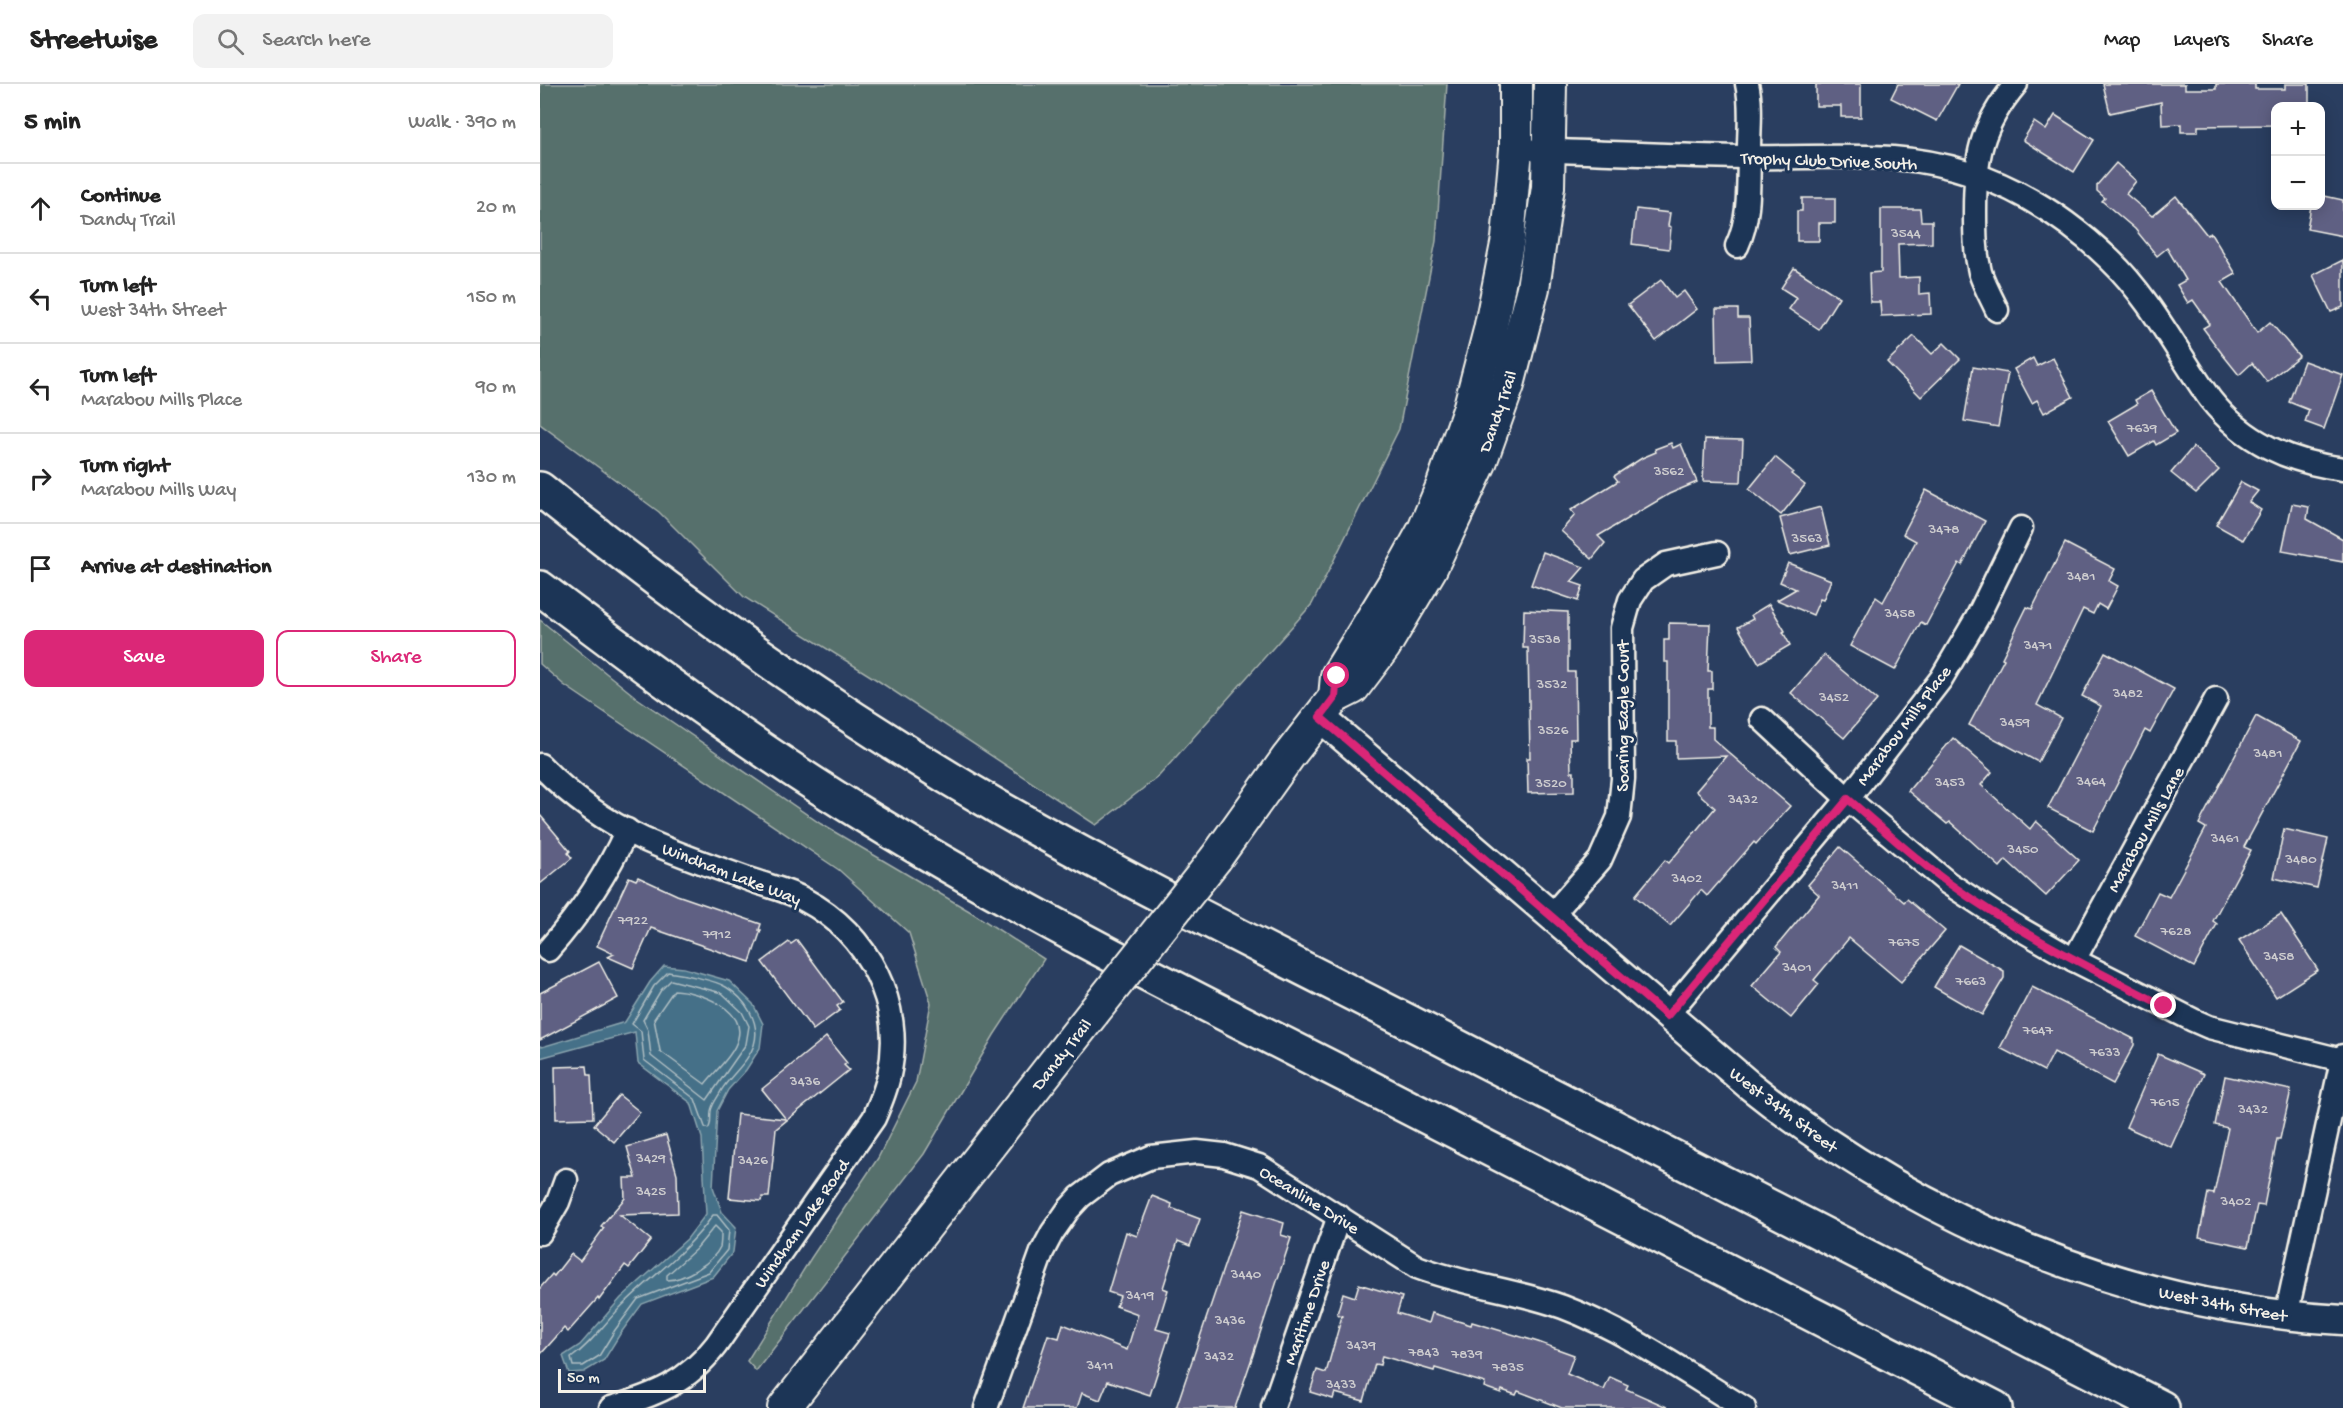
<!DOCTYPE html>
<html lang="en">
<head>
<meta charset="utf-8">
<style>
	body { margin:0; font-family:"Gochi Hand",sans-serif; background:#f2f2f2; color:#222 }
	.controls { position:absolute; right:18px; top:18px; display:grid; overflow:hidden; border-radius:12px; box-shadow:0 3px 15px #0003 }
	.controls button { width:54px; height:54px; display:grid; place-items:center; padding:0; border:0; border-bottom:2px solid #e0e0e0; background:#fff; color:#222; font:30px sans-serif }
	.scale { position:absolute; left:18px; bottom:15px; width:148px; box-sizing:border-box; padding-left:6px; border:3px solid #f4f1e8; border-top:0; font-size:16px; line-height:21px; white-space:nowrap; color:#f4f1e8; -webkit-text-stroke:4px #1d3557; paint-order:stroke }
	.stop { position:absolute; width:18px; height:18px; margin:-14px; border:4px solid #db2777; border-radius:50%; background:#fff }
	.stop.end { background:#db2777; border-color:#fff; box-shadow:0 2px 6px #0008 }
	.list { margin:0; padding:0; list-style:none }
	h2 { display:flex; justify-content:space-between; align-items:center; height:78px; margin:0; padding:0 24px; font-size:26px }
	h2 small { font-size:20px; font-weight:400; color:#767676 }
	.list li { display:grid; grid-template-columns:39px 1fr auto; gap:18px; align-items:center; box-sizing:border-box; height:90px; padding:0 24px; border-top:2px solid #e0e0e0 }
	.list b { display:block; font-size:22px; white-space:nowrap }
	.list p { margin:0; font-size:20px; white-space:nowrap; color:#767676 }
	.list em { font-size:20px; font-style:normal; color:#767676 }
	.actions { display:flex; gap:12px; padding:18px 24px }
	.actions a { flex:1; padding:14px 0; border:2px solid #db2777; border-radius:12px; text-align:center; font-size:21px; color:#db2777 }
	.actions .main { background:#db2777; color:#fff }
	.icon { flex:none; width:33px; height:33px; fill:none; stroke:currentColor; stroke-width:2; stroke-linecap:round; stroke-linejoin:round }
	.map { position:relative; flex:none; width:1803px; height:1324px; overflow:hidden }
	header { display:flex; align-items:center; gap:36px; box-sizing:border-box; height:84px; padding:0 30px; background:#fff; border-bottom:2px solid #e0e0e0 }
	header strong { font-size:28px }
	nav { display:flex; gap:33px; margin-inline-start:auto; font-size:21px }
	.search { width:420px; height:54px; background:#f2f2f2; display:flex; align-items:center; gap:15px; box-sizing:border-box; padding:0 21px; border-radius:12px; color:#767676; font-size:22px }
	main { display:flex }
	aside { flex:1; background:#fff }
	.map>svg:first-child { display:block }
	.green { fill:#566f6c; stroke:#a5b0aa; stroke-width:1.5 }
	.water { fill:#447088; stroke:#8aa4ae; stroke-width:1.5 }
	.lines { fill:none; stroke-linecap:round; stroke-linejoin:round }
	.shore { stroke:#aebdc2; stroke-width:1.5 }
	.building { fill:#5e6083; stroke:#f4f1e8; stroke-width:1.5 }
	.minor-casing { stroke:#f4f1e8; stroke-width:27 }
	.tertiary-casing { stroke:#f4f1e8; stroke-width:33 }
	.secondary-casing { stroke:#f4f1e8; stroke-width:36 }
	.motorway-casing { stroke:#f4f1e8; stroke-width:38 }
	.minor { stroke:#1d3557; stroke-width:22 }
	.tertiary { stroke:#1d3557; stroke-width:28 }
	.secondary { stroke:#1d3557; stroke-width:32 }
	.motorway { stroke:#1d3557; stroke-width:33 }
	.secondary-bridge-casing { stroke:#f4f1e8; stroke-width:36; stroke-linecap:butt }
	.secondary-bridge { stroke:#1d3557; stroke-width:32 }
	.route { stroke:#db2777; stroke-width:8 }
	.labels { text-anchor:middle; stroke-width:6; stroke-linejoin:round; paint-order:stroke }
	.number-label { font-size:15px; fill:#cecdcf }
	.street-label { font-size:18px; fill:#f4f1e8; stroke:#1d3557 }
</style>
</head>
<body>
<header>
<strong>Streetwise</strong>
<div class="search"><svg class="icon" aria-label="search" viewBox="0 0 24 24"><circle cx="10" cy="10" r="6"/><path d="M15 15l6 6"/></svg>Search here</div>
<nav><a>Map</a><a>Layers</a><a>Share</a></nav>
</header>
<main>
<aside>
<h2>5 min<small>Walk · 390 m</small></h2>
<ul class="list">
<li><svg class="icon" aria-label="ahead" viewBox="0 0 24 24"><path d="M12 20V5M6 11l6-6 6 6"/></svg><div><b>Continue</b><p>Dandy Trail</p></div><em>20 m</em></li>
<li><svg class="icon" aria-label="left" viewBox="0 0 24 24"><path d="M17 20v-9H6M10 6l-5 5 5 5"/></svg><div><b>Turn left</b><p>West 34th Street</p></div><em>150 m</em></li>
<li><svg class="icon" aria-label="left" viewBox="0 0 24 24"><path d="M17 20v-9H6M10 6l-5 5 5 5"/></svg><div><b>Turn left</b><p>Marabou Mills Place</p></div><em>90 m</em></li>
<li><svg class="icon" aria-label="right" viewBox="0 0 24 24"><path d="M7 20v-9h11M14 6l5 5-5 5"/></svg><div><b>Turn right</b><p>Marabou Mills Way</p></div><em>130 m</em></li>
<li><svg class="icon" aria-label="arrive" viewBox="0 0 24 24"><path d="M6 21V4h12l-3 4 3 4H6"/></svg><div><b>Arrive at destination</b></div></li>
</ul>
<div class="actions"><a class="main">Save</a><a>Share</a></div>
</aside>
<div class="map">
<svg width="1803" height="1324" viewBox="0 0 1803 1324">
	<rect width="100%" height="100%" fill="#2a3e60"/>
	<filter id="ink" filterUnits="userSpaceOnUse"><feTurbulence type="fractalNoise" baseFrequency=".0167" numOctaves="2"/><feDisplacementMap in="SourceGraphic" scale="12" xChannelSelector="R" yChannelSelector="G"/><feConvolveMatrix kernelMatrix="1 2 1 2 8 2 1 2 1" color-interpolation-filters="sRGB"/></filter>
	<g filter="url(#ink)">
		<!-- green -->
		<g class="green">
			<polygon points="0,0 907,0 896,157 859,345 772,520 619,692 556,741 337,596 204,513 119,428 0,340"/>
			<polygon points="0,536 97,614 281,740 431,828 504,875 454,951 384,1070 216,1287 207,1277 271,1174 338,1074 376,998 391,919 369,849 299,786 24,601 0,580"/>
		</g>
		<!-- water -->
		<polygon class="water" points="124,882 144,884 189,897 213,920 223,940 220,964 206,986 188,1006 177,1027 173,1103 182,1128 196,1143 193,1168 173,1193 102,1220 80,1250 64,1276 44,1288 29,1289 23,1272 40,1261 81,1214 147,1155 166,1130 162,1054 151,1019 98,979 95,948 0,974 0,962 2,963 85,938 110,898"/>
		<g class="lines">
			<!-- shore -->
			<g class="shore">
				<path d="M128 888C142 890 175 896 186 903 206 915 221 939 214 961 208 979 190 991 181 1007 178 1013 172 1020 171 1027 170 1034 172 1040 168 1045L165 1043 155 1015 104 976 101 947 92 940 114 902Z"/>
				<polygon points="131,896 182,909 202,928 209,942 206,960 167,1016 111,972 108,946 103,936 121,906"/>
				<path d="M134 906C157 907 206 924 198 954 194 971 175 987 165 1000L120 967 114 935Z"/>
				<path d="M173 1131H177L189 1146 187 1166 169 1188 98 1215 75 1246 59 1272 43 1282H33L31 1274C54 1258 67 1235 87 1217 116 1189 150 1165 173 1131Z"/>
				<path d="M175 1142 181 1148C181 1152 181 1159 180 1163 173 1179 143 1196 127 1196V1191L156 1165Z"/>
			</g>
		</g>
		<!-- building -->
		<g class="building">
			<polygon points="1276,0 1321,0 1321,33 1301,33 1301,22 1276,22"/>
			<polygon points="1358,0 1418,0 1397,37 1351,14"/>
			<polygon points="1563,0 1645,0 1645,5 1676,5 1676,0 1715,0 1715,5 1745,5 1745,0 1769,0 1769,22 1736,22 1736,41 1658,42 1658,48 1641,48 1641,40 1622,41 1621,18 1570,29"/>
			<polygon points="1515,31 1554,56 1534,88 1483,56 1494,38 1506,46"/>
			<polygon points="1576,79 1596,97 1586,110 1612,132 1636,112 1667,151 1671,149 1696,190 1682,198 1717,249 1730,238 1759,272 1727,298 1712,279 1699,291 1683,271 1663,244 1670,240 1653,216 1648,219 1637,201 1646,196 1627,164 1617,172 1595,145 1562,117 1565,114 1557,107 1557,101"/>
			<polygon points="1780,111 1803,116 1803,152 1767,145 1771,122 1780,122"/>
			<polygon points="1262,114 1295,114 1295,139 1279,139 1279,157 1257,157 1257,127 1262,127"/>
			<polygon points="1096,125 1130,129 1128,142 1131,143 1129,165 1092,160"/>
			<polygon points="1341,125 1380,125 1381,137 1392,137 1392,159 1358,160 1359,194 1379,193 1379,210 1390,209 1391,230 1341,232 1340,218 1330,218 1329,189 1341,188"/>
			<polygon points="1803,176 1803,223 1791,228 1773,191"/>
			<polygon points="1254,184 1299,213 1279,245 1249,225 1257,214 1241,204"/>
			<polygon points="1121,196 1135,214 1144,207 1157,225 1116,257 1088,221"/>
			<polygon points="1176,225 1198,225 1198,234 1209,234 1211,276 1177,277"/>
			<polygon points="1374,252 1392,270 1404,259 1420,275 1381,313 1347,278"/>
			<polygon points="1493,274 1497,282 1513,274 1533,313 1504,329 1497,316 1492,319 1474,285"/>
			<polygon points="1764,277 1803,291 1784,345 1765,338 1769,326 1749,318"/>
			<polygon points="1433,283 1468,289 1458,343 1424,337"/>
			<polygon points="1611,307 1636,349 1616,361 1614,357 1589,372 1568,337 1597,320 1595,316"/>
			<polygon points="1165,355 1203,356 1201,398 1163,397"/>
			<polygon points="1131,359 1133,364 1141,360 1157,398 1129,410 1058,452 1065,459 1052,475 1021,447 1035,431 1031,426 1078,397 1074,392 1102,374 1116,368 1115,365"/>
			<polygon points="1653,363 1679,386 1656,409 1631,389"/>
			<polygon points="1235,373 1253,388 1251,390 1265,401 1241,431 1209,405"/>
			<polygon points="1701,398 1718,407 1709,418 1721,426 1703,456 1676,441"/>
			<polygon points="1386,406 1445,437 1422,481 1419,479 1386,541 1381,538 1355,586 1310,562 1336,513 1343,518 1376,457 1363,450"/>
			<polygon points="1752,420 1769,423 1767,435 1803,455 1803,478 1742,467"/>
			<polygon points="1281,423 1290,461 1250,471 1240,434"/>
			<polygon points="1525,459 1575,485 1569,497 1578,502 1566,525 1558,520 1553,530 1543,525 1497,621 1521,634 1498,678 1429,641 1464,575 1462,574 1487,523 1492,525"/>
			<polygon points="1003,468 1044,483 1031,498 1043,502 1038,517 991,501"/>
			<polygon points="1248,479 1291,496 1283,516 1280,515 1273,531 1237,516 1256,505 1240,498"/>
			<polygon points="1229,520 1245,547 1243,548 1250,561 1219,579 1198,543 1213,535 1211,531"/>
			<polygon points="984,526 1028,528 1028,588 1035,588 1036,655 1030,655 1031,688 1034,688 1034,708 988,709 987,674 990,674 988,564 983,564"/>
			<polygon points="1129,539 1170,540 1168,587 1172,587 1172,605 1168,605 1168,643 1173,643 1173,655 1250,722 1216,760 1214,758 1167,812 1161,806 1130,842 1095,812 1125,776 1129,779 1175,724 1156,707 1186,672 1136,674 1136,657 1128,657 1128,578 1124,578 1124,556 1129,556"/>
			<polygon points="1565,568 1634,605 1610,649 1605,646 1553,747 1508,724 1561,622 1542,612"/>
			<polygon points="1284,571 1337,616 1304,654 1251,609"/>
			<polygon points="1716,632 1761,657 1704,763 1711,766 1673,837 1677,840 1654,883 1595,852 1618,808 1629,813 1666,744 1659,740"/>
			<polygon points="1413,654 1452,688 1441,701 1490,745 1496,737 1539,776 1506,812 1466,776 1460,783 1410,738 1407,740 1368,707"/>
			<polygon points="0,731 30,767 28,769 32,774 0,800"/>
			<polygon points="1744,745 1788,755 1777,804 1734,794"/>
			<polygon points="1300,763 1364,818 1367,815 1405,847 1361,898 1309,854 1274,896 1279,900 1251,934 1212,902 1241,868 1236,863 1279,811 1268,801"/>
			<polygon points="89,793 96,796 98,793 137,811 221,840 219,846 221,846 210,878 111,844 93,884 68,873 74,870 57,862"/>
			<polygon points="1741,830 1778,886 1736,913 1699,856"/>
			<polygon points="257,856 303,918 297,922 300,926 273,946 222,878 249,858 251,860"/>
			<polygon points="1419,861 1464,887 1464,894 1442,931 1394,903"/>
			<polygon points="59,878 78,914 0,956 0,909"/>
			<polygon points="1492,903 1594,955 1594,961 1573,1000 1514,968 1504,987 1460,964"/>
			<polygon points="286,953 307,979 304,981 309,986 236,1045 229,1113 222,1113 221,1117 189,1114 197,1030 246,1035 222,1005"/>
			<polygon points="1618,970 1664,990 1631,1063 1586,1043"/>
			<polygon points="47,982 48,991 51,991 53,1034 16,1035 15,983"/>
			<polygon points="1685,992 1751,1006 1740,1055 1737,1055 1724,1122 1717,1121 1708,1163 1659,1153 1668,1109 1674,1110 1688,1044 1675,1041"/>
			<polygon points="79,1011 100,1028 74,1058 54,1041"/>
			<polygon points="126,1051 137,1090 138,1129 80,1131 111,1156 89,1184 85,1181 59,1216 58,1214 28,1248 24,1244 0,1271 0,1204 12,1190 14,1192 31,1170 40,1177 64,1144 61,1142 85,1114 84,1094 96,1094 87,1063"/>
			<polygon points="612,1112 632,1120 631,1124 660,1135 650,1162 638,1157 623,1204 628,1206 616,1245 630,1249 610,1311 568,1297 560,1316 542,1309 537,1324 483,1324 508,1251 519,1254 523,1240 587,1266 598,1230 576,1222 580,1212 568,1208 586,1148 597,1152"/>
			<polygon points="703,1126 744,1139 741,1151 751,1154 711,1277 695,1324 636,1324"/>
			<polygon points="819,1200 862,1213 857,1229 889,1239 892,1229 931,1241 932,1238 998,1258 1034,1271 1027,1290 1064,1306 1070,1293 1088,1301 1086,1305 1129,1324 1022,1324 978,1307 976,1311 962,1306 961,1309 944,1303 945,1299 895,1284 894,1287 842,1272 840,1281 835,1280 824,1317 795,1309 793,1315 770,1308 777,1286 786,1289 802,1232 797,1230 803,1209 815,1213"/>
		</g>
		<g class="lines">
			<defs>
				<g id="minor">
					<path d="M996 66C1067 69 1138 72 1208 73 1257 74 1305 71 1353 74 1438 80 1510 118 1570 176 1610 214 1638 270 1670 315 1704 358 1749 378 1803 385"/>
					<path d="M1197 162C1211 132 1208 98 1209 65 1209 44 1212 21 1207 0"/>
					<path d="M1457 226C1451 213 1444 201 1440 188 1435 168 1435 148 1435 128 1435 74 1440 43 1476 0"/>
					<polyline points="1222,635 1308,715 1408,799 1463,835 1534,876 1653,936 1669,943 1802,976"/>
					<path d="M0 681C29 711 66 738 103 755 139 771 177 784 214 797 231 803 250 807 265 816 328 849 365 921 349 991 346 1006 340 1020 334 1034L176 1261C147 1299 115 1311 71 1324"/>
					<polyline points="1011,832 1060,776 1079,733 1083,695 1082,544 1090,516 1103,496 1126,480 1177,469"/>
					<path d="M8 866C40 830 67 790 87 746"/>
					<polyline points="1534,876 1676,615"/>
					<polyline points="1127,931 1308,715 1401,595 1437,534 1481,444"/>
					<polyline points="0,1149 18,1118 26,1096"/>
					<polyline points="1746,1232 1803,972"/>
					<polyline points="733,1323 799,1132"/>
					<path d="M446 1324 502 1168 512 1149 528 1126 540 1113 569 1091 611 1073 657 1068 684 1071 719 1082 877 1183C924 1201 976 1206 1023 1223 1087 1247 1146 1289 1204 1324"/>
				</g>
				<path id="tertiary" d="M780 633 1209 1001C1378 1136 1585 1224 1803 1236"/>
				<g id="secondary">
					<polyline points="795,613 797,592 859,491 884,446 902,403 929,326 950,246 968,155 976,65 976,0"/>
					<polyline points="676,774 748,673 795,613 813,604 844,563 891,484 940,379 968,301 993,204 1008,103 1010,0"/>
					<polyline points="244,1324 553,929"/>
				</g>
				<g id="motorway">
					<path d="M0 405C146 523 300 632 463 726 609 809 762 883 912 960 1149 1081 1386 1203 1622 1324"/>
					<path d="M0 504C107 585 215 665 330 735 488 832 654 914 819 998 1031 1107 1243 1215 1455 1324"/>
				</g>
			</defs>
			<!-- minor casing -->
			<use href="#minor" class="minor-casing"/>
			<!-- tertiary casing -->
			<use href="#tertiary" class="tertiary-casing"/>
			<!-- secondary casing -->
			<use href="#secondary" class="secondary-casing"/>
			<!-- motorway casing -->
			<use href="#motorway" class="motorway-casing"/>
			<!-- minor -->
			<use href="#minor" class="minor"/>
			<!-- tertiary -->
			<use href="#tertiary" class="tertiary"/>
			<!-- secondary -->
			<use href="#secondary" class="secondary"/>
			<!-- motorway -->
			<use href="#motorway" class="motorway"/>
			<defs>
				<polyline id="secondary-bridge" points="553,929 676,774"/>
			</defs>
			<!-- secondary-bridge casing -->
			<use href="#secondary-bridge" class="secondary-bridge-casing"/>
			<!-- secondary-bridge -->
			<use href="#secondary-bridge" class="secondary-bridge"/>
		</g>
	</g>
	<g class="lines" filter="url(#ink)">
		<!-- route -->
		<path class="route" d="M797 592 795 613 780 633 1127 932 1308 715C1341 743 1374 775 1410 800 1477 848 1551 884 1624 922"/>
	</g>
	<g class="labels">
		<!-- number labels -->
		<g class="number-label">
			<text x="1366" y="153">3544</text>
			<text x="1602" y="348">7639</text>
			<text x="1129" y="391">3562</text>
			<text x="1404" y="449">3478</text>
			<text x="1267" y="458">3563</text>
			<text x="1541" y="496">3481</text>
			<text x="1360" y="533">3458</text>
			<text x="1005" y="559">3538</text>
			<text x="1498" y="565">3471</text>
			<text x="1012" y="604">3532</text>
			<text x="1588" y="613">3482</text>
			<text x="1294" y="617">3452</text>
			<text x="1475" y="642">3459</text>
			<text x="1013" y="650">3526</text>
			<text x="1728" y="673">3481</text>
			<text x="1551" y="701">3464</text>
			<text x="1410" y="702">3453</text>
			<text x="1011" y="703">3520</text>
			<text x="1203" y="719">3432</text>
			<text x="1685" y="758">3461</text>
			<text x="1483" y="769">3450</text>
			<text x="1761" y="779">3480</text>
			<text x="1147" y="798">3402</text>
			<text x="1305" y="805">3411</text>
			<text x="93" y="840">7922</text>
			<text x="1636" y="851">7628</text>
			<text x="177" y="854">7912</text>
			<text x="1364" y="862">7675</text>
			<text x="1739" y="876">3458</text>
			<text x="1257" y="887">3401</text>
			<text x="1431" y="901">7663</text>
			<text x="1498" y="950">7647</text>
			<text x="1565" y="972">7633</text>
			<text x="265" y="1001">3436</text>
			<text x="1625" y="1022">7615</text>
			<text x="1713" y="1029">3432</text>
			<text x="111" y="1078">3429</text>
			<text x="213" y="1080">3426</text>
			<text x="111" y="1111">3425</text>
			<text x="1696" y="1121">3402</text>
			<text x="706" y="1194">3440</text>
			<text x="600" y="1215">3419</text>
			<text x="690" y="1240">3436</text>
			<text x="821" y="1265">3439</text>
			<text x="884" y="1272">7843</text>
			<text x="927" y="1274">7839</text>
			<text x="679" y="1276">3432</text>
			<text x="560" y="1285">3411</text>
			<text x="968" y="1287">7835</text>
			<text x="801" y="1304">3433</text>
		</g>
		<!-- street labels -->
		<g class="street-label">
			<text transform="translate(1289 76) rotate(2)" y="6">Trophy Club Drive South</text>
			<text transform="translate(957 327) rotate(-71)" y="6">Dandy Trail</text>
			<text transform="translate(1082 632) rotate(-90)" y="6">Soaring Eagle Court</text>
			<text transform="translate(1363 641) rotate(-53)" y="6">Marabou Mills Place</text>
			<text transform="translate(1605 745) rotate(-61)" y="6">Marabou Mills Lane</text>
			<text transform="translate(192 789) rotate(21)" y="6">Windham Lake Way</text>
			<text transform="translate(521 970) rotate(-52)" y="6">Dandy Trail</text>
			<text transform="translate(1244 1025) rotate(37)" y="6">West 34th Street</text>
			<text transform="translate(770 1115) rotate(32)" y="6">Oceanline Drive</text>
			<text transform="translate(261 1139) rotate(-55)" y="6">Windham Lake Road</text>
			<text transform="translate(1683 1219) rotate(11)" y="6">West 34th Street</text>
			<text transform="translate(766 1228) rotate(-71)" y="6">Maritime Drive</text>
		</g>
	</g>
</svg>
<div class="controls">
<button>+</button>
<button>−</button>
</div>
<div class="scale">50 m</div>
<div class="stop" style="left:797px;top:592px"></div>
<div class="stop end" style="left:1624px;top:922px"></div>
</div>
</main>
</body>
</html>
